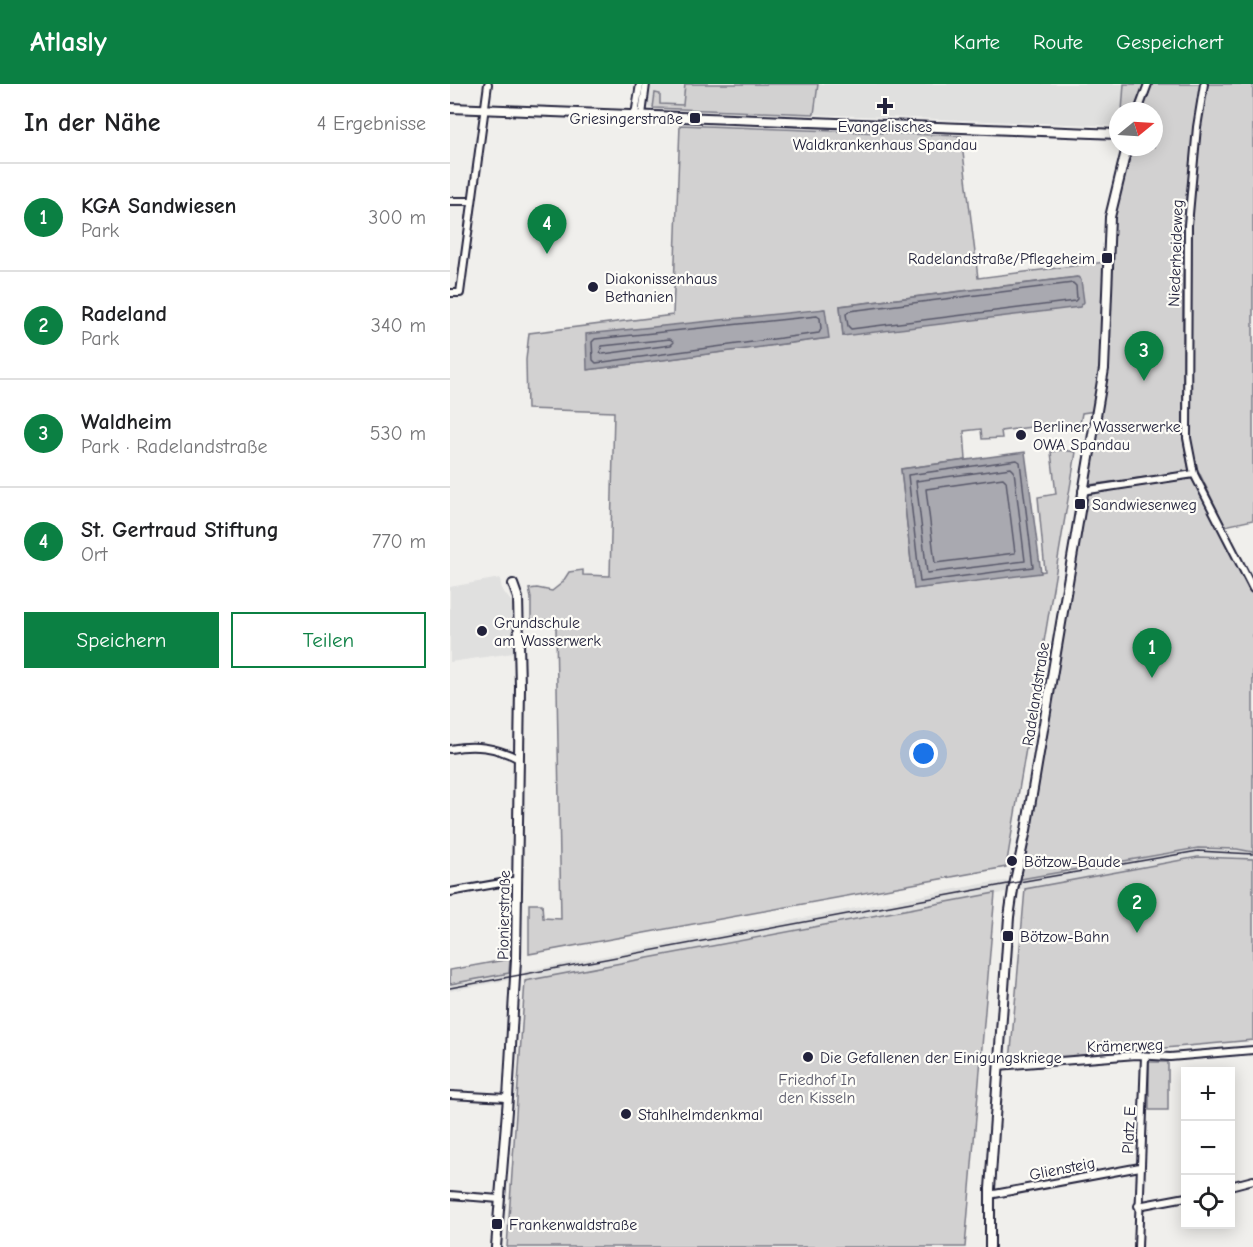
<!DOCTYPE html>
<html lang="de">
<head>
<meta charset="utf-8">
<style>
	body { margin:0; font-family:"Comic Neue",sans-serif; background:#f6f6f6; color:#202124 }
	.controls { position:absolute; right:18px; bottom:18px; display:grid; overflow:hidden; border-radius:0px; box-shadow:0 3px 15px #0003 }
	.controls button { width:54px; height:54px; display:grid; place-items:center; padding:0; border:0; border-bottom:2px solid #e0e0e0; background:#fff; color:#202124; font:30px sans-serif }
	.compass { position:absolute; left:659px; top:18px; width:54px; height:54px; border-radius:50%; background:#fff; box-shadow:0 3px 15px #0003; rotate:72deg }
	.you { position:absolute; left:474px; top:670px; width:21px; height:21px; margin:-15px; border:4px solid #fff; border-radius:50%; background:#1a73e8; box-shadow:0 0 0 9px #1a73e833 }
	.badge { display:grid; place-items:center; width:39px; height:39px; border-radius:50%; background:#0b8043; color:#fff; font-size:20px; font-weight:700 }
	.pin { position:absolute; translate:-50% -50px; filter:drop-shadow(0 2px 3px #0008) }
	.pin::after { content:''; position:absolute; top:32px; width:21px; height:18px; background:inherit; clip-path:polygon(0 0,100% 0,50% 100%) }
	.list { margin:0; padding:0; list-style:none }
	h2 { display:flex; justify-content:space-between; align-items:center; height:78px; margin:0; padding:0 24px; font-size:26px }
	h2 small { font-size:20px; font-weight:400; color:#757577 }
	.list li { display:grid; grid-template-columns:39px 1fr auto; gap:18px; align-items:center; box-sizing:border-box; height:108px; padding:0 24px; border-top:2px solid #e0e0e0 }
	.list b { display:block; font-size:22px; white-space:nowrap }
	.list p { margin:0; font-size:20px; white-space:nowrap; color:#757577 }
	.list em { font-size:20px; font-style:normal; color:#757577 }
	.actions { display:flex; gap:12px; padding:18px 24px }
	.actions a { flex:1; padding:14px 0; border:2px solid #0b8043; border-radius:0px; text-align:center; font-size:21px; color:#0b8043 }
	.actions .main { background:#0b8043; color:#fff }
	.icon { flex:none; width:33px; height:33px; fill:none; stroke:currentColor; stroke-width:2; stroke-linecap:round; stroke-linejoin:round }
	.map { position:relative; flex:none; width:803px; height:1163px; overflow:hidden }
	header { display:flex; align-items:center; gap:36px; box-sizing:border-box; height:84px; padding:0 30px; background:#0b8043; color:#fff }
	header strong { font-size:28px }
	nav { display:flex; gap:33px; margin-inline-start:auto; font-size:21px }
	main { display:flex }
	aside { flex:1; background:#fff }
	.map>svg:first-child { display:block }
	.built { fill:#e0e0df }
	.green { fill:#d2d1d1; stroke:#7a7a86; stroke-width:1.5; fill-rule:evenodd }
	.water { fill:#a9a9b0; stroke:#737381; stroke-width:1.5 }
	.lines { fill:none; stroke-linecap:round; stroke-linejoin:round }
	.shore { stroke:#58586a; stroke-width:1.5 }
	.minor-casing { stroke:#22223b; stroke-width:10 }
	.tertiary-casing { stroke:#22223b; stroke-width:12 }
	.minor { stroke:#fdfcf7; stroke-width:6 }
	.tertiary { stroke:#fdfcf7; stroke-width:8 }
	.rail { stroke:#22223b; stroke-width:1.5 }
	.poi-dot { fill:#22223b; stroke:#fdfcf7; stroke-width:2 }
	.labels { text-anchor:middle; stroke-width:4.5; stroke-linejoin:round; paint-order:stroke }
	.poi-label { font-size:16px; fill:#22223b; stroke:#fdfcf7; text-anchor:start }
	.street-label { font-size:16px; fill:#22223b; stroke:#fdfcf7 }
	.park-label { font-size:16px; fill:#575768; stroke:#fdfcf7 }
</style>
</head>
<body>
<header>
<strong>Atlasly</strong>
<nav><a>Karte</a><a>Route</a><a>Gespeichert</a></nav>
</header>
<main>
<aside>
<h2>In der Nähe<small>4 Ergebnisse</small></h2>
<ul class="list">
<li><span class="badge">1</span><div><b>KGA Sandwiesen</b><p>Park</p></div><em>300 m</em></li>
<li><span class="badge">2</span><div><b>Radeland</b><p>Park</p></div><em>340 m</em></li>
<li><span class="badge">3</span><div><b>Waldheim</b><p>Park · Radelandstraße</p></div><em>530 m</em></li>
<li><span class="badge">4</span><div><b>St. Gertraud Stiftung</b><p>Ort</p></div><em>770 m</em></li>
</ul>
<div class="actions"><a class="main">Speichern</a><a>Teilen</a></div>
</aside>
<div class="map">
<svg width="803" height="1163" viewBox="0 0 803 1163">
	<rect width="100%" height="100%" fill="#f0efec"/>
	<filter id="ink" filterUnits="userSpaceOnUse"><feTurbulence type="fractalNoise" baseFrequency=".0167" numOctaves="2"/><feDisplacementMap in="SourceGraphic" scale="12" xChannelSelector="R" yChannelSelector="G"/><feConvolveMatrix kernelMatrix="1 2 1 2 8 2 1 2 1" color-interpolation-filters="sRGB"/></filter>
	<g filter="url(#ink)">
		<!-- built -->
		<g class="built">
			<polygon points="199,0 674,0 672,27 668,27 668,42 200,24 197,19"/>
			<polygon points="50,494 52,506 61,517 63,525 63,569 0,578 0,503"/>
			<polygon points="748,764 787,765 803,768 803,775 748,773 75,897 75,887 537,799 565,796"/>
			<polygon points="59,889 59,896 0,907 0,899"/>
		</g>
		<!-- green -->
		<g class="green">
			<polygon points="235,0 368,0 364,30 203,24 205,9 210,10 210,20 233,21"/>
			<polygon points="674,0 698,0 688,27 672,27"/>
			<polygon points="702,0 803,0 803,436 775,442 746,382 739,350 740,87 736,113 733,199 733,354 739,387 639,401 658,287 663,137 682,63 704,63 704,27 692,27"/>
			<path d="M230 41 511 52 528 194 655 178 652 285 645 327 632 329 629 346 589 342 551 347 552 354 532 355 531 345 514 347 516 376 451 385 464 505 595 487 588 413 606 410 601 368 611 366 626 368 556 783 79 870V820H92L93 834 111 835 106 544 100 536H81V514L79 505 87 504 102 507 112 499 119 488 133 486V491L160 492 164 328 77 325 76 276 79 249 223 231ZM627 193 393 252V251L390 222ZM374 225 378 254 137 286Z"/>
			<polygon points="743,394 803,510 803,768 787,765 748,764 565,796 635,413 638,410"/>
			<polygon points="748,773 803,775 803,956 560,978 575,805"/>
			<polygon points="545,809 515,1163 57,1163 75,897"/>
			<polygon points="60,875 59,889 0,900 0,886"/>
			<rect x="699" y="978" width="19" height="48"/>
		</g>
		<!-- water -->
		<g class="water">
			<polygon points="628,193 631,196 634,218 630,223 393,252 390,222"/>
			<polygon points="375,225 379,254 137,286 136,250"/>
			<polygon points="575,368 591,489 464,505 451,385"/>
		</g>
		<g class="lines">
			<!-- shore -->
			<g class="shore">
				<polygon points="623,199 626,202 627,215 625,217 401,245 398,242 396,230 399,227"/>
				<polygon points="367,232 370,234 371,245 369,249 146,279 143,276 142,258 145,255"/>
				<polygon points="220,255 224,258 221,261 153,270 150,268 152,262"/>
				<polygon points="567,376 570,378 583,483 470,498 458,391"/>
				<polygon points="561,384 564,387 575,477 477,489 466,397"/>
				<polygon points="553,394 556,397 565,469 485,479 476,405"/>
			</g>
			<defs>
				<g id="minor">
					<polyline points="754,0 747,43 738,141 737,354 744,390 803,505"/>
					<polyline points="688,27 698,0"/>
					<polyline points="185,31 190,0"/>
					<polyline points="192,31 196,0"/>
					<polyline points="0,117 22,117"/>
					<polyline points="0,209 10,209 38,0"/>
					<polyline points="632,407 744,390"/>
					<path d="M0 665C25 660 46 663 69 675"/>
					<polyline points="0,808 68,796"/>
					<polyline points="548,982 686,971 720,973 803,966"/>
					<polyline points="0,1011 58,1014"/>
					<polyline points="780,1102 803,1096"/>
					<polyline points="0,1111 49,1115"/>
					<polyline points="539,1111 690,1083"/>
					<polyline points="688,1122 736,1113"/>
					<polyline points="688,1163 695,972"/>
				</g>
				<g id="tertiary">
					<polyline points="0,24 668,50"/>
					<polyline points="46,1163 58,1014 66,876 70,603 68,514 63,500"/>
					<polyline points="540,1163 540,1105 559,833 563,806 576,746 654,285 660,133 677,63"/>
				</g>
			</defs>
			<!-- minor casing -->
			<use href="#minor" class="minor-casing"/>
			<!-- tertiary casing -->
			<use href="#tertiary" class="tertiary-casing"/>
			<!-- minor -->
			<use href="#minor" class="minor"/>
			<!-- tertiary -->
			<use href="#tertiary" class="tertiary"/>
			<!-- rail -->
			<polyline class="rail" points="0,904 558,800 748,767 803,770"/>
		</g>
	</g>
	<!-- markers -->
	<g class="poi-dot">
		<path d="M432 13h6v6h6v6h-6v6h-6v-6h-6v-6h6z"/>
		<rect x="239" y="28" width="12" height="12" rx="3"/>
		<rect x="651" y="168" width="12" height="12" rx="3"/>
		<circle cx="143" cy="203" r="6"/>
		<circle cx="571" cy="351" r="6"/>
		<rect x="624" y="414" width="12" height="12" rx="3"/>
		<circle cx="32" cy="547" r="6"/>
		<circle cx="562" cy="777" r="6"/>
		<rect x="552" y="846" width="12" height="12" rx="3"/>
		<circle cx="358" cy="973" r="6"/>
		<circle cx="176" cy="1030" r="6"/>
		<rect x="41" y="1134" width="12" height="12" rx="3"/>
	</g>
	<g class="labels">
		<!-- poi labels -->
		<g class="poi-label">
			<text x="233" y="40" text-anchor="end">Griesingerstraße</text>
			<text x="435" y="48" text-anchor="middle">Evangelisches<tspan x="435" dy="18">Waldkrankenhaus Spandau</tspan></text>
			<text x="645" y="180" text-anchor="end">Radelandstraße/Pflegeheim</text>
			<text x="155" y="200">Diakonissenhaus<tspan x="155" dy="18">Bethanien</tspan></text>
			<text x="583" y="348">Berliner Wasserwerke<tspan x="583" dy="18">OWA Spandau</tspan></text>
			<text x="642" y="426">Sandwiesenweg</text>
			<text x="44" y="544">Grundschule<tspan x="44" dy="18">am Wasserwerk</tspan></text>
			<text x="574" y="783">Bötzow-Baude</text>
			<text x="570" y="858">Bötzow-Bahn</text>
			<text x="370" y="979">Die Gefallenen der Einigungskriege</text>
			<text x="188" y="1036">Stahlhelmdenkmal</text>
			<text x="59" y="1146">Frankenwaldstraße</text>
		</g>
		<!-- street labels -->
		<g class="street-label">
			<text transform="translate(725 169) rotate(-88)" y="6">Niederheideweg</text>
			<text transform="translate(585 610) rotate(-81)" y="6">Radelandstraße</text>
			<text transform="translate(53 831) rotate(-89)" y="6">Pionierstraße</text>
			<text transform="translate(675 961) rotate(-2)" y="6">Krämerweg</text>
			<text transform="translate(678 1046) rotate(-87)" y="6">Platz E</text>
			<text transform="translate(612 1084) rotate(-11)" y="6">Gliensteig</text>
		</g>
		<!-- park labels -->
		<g class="park-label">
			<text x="367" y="1001">Friedhof In<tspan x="367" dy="18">den Kisseln</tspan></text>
		</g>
	</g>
</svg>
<div class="controls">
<button>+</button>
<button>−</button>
<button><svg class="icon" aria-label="locate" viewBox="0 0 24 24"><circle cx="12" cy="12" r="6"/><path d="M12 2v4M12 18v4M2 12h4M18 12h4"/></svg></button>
</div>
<svg class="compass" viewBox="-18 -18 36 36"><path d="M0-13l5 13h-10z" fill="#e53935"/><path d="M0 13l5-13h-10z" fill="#757577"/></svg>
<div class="you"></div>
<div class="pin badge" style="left:702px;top:594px">1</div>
<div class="pin badge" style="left:687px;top:849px">2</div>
<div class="pin badge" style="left:694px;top:297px">3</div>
<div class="pin badge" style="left:97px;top:170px">4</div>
</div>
</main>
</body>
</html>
